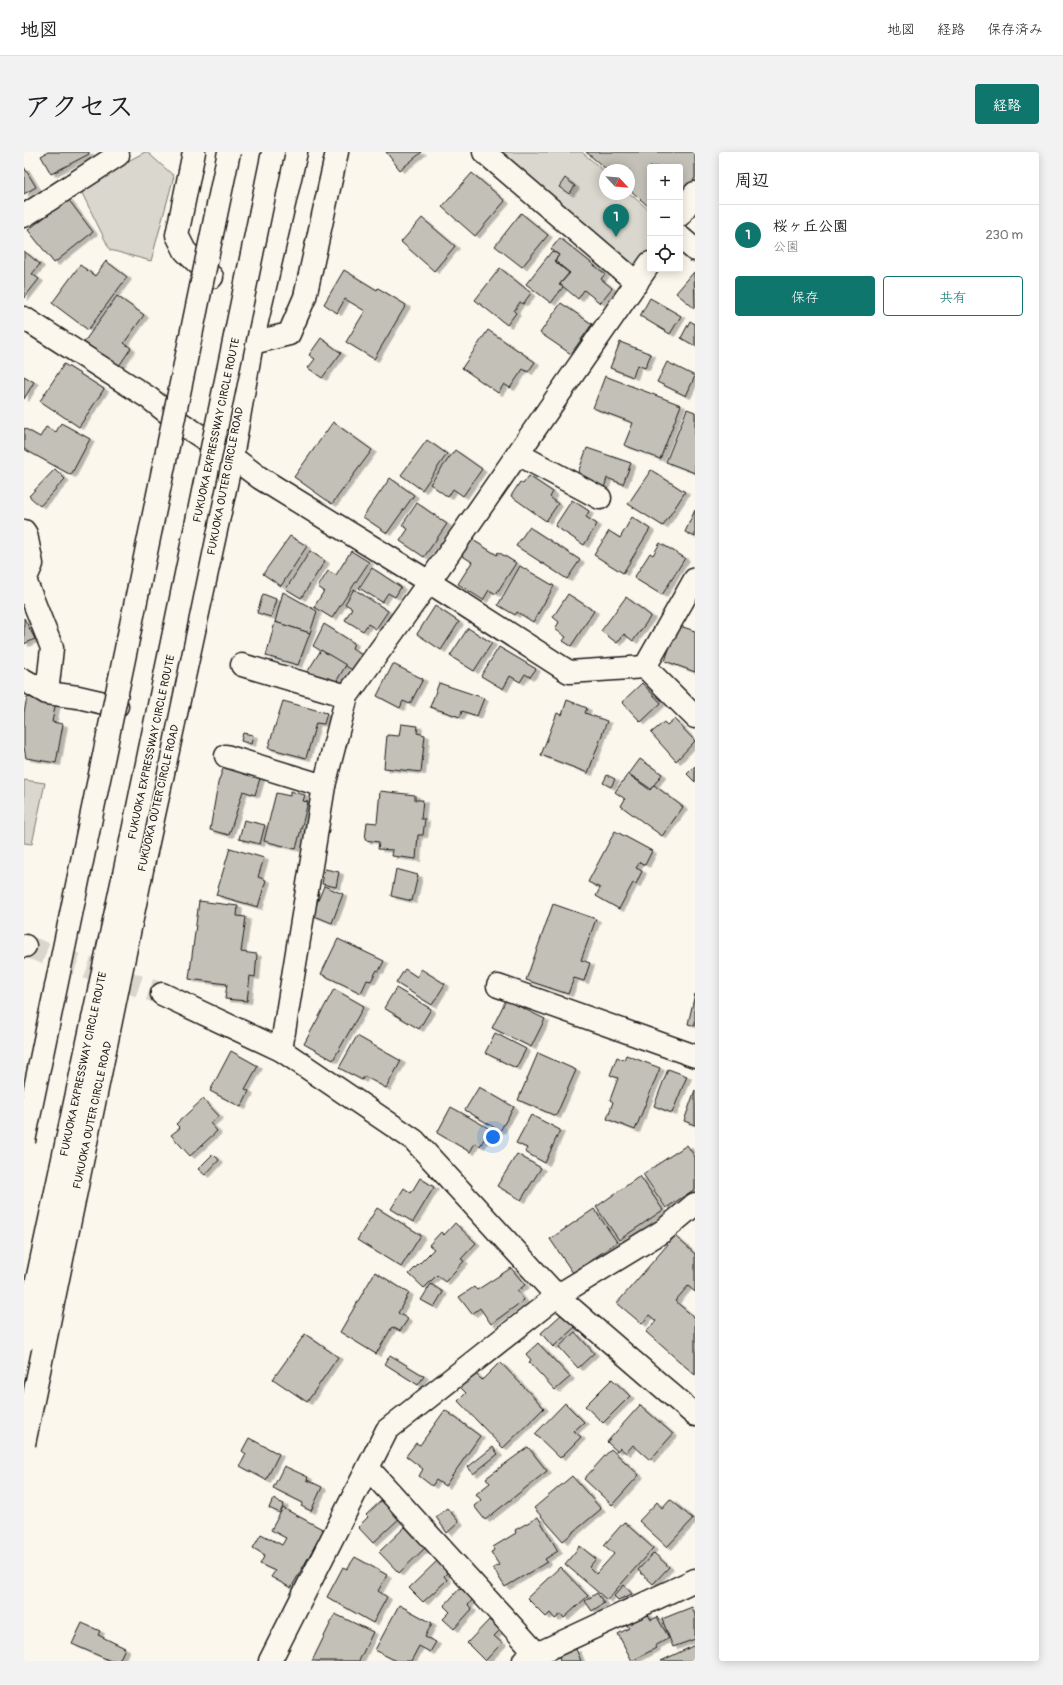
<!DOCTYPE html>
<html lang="ja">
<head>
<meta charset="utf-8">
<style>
	body { margin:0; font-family:Pangolin,"Klee One",sans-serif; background:#f2f2f2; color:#202124 }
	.controls { position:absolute; right:12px; top:12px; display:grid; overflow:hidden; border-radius:4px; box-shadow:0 2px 10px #0003 }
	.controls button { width:36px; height:36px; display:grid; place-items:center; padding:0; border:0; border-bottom:1px solid #e0e0e0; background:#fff; color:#202124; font:20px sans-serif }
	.compass { position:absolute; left:575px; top:12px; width:36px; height:36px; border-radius:50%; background:#fff; box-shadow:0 2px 10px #0003; rotate:116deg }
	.you { position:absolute; left:469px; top:985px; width:14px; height:14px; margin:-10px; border:3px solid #fff; border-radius:50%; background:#1a73e8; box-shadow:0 0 0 6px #1a73e833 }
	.badge { display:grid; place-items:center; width:26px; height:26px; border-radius:50%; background:#0f766e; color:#fff; font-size:13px; font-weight:700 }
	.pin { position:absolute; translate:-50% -33px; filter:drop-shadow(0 1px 2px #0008) }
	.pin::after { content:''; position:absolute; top:21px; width:14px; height:12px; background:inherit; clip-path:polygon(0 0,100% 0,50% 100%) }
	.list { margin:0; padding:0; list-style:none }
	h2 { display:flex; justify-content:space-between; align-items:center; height:52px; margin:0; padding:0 16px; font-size:17px }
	h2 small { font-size:13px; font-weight:400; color:#757577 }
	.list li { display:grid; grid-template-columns:26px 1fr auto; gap:12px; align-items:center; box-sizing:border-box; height:60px; padding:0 16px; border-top:1px solid #e0e0e0 }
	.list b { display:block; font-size:15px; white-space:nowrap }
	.list p { margin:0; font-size:13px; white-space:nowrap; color:#757577 }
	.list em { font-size:13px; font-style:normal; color:#757577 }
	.actions { display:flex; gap:8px; padding:12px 16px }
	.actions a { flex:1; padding:9px 0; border:1px solid #0f766e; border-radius:4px; text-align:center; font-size:14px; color:#0f766e }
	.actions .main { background:#0f766e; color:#fff }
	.icon { flex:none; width:22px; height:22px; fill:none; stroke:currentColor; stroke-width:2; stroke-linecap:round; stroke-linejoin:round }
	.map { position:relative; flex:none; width:671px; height:1509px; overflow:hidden; border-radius:4px }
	header { display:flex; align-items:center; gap:24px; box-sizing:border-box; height:56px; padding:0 20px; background:#fff; border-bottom:1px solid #e0e0e0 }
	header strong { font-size:19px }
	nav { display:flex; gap:22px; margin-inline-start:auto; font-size:14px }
	.intro { display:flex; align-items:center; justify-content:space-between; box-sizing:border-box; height:96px; padding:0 24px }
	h1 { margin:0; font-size:28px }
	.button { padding:10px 18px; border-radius:4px; background:#0f766e; color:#fff; font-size:14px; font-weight:700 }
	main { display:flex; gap:24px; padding:0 24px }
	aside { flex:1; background:#fff; border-radius:4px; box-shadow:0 2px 10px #0003 }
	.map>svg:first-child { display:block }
	.green { fill:#dad7ce; stroke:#7b7a75 }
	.building { fill:#c3c0b8; stroke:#1c1c1c; filter:url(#shadow) }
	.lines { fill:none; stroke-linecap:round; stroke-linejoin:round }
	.minor-tunnel { stroke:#dad6cd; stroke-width:22; stroke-dasharray:22 11; stroke-linecap:butt }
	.minor-casing { stroke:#1c1c1c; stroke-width:25 }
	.highway-casing { stroke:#1c1c1c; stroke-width:25 }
	.minor { stroke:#fbf7ec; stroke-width:22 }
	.highway { stroke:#fbf7ec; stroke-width:22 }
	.highway-bridge-casing { stroke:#1c1c1c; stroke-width:25; stroke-linecap:butt }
	.highway-bridge { stroke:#fbf7ec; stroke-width:22 }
	.labels { text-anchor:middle; stroke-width:3; stroke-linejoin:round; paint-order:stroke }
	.street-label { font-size:11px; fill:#1c1c1c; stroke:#fbf7ec }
</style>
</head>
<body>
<header>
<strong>地図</strong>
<nav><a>地図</a><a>経路</a><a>保存済み</a></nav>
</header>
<div class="intro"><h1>アクセス</h1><a class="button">経路</a></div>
<main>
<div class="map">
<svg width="671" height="1509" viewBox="0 0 671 1509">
	<defs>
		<filter id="shadow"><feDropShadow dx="4.5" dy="2.5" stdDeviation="0" flood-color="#0004"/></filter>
	</defs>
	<rect width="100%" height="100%" fill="#fbf7ec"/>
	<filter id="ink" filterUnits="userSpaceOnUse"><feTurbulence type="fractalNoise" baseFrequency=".025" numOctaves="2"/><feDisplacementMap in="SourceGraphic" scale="8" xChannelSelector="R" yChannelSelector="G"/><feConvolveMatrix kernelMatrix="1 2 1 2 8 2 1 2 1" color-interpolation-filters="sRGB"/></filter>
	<g filter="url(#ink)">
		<!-- green -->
		<g class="green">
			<polygon points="121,0 123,0 150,24 127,109 86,98 55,35"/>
			<polygon points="460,0 558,0 581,20 581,42 605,41 626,59 626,111 613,131"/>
			<polygon points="0,628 21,631 8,692 0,691"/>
		</g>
		<!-- building -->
		<g class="building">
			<polygon points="24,0 65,0 65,2 27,22 17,4"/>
			<polygon points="362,0 398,0 376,18"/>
			<polygon points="562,0 671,0 671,26 656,48 656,15 626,15 626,56 605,37 605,18 583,18"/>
			<polygon points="0,15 12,35 0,42"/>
			<polygon points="448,21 481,49 451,84 418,55"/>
			<polygon points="541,26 551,34 545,42 535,35"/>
			<polygon points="44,47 69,80 30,111 4,78"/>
			<polygon points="497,61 524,83 498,115 471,94"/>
			<polygon points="398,66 431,94 410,119 377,90"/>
			<polygon points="536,86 581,122 577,127 588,136 576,151 560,138 554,147 536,132 546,121 531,109 535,103 527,97"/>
			<polygon points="0,99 16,112 8,122 15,127 0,146"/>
			<polygon points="528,99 535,103 530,109 545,121 535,133 539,135 527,151 502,132"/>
			<polygon points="82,109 103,125 64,178 28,151 56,113 71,124"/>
			<polygon points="476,116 507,141 499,152 496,150 490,159 492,161 483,173 451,148"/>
			<polygon points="320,118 353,138 354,136 382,153 350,207 322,190 341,159 321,147 313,161 300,152"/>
			<polygon points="670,120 671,154 670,156 652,141"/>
			<polygon points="93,144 120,163 100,191 107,196 95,214 60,190"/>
			<polygon points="626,146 657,164 646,182 616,164"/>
			<polygon points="537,151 568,172 547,202 516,181"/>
			<polygon points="666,169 671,172 671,194 657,186"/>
			<polygon points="464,178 511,210 504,220 499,217 486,236 480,232 474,241 438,216"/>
			<polygon points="297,186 317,201 298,226 284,216 291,207 285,203"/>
			<polygon points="596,190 627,202 621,216 613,213 609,225 586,216"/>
			<polygon points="643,210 671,224 662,244 633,230"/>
			<polygon points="40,212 80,237 55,275 16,249"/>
			<polygon points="0,224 10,230 0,247"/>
			<polygon points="581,224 657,253 636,307 600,293 609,271 569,256"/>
			<polygon points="663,257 671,260 671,321 642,310"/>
			<polygon points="309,270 348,298 308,352 270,325"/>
			<polygon points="37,271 66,287 47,323 0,297 0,276 16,285 22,275 32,280"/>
			<polygon points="403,288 423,302 398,338 377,323"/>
			<polygon points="563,296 607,311 599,332 583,326 580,336 552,326"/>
			<polygon points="431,298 458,317 439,344 429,337 424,345 406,332"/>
			<polygon points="31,317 41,327 16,354 5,344"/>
			<polygon points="627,318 661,340 639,374 604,352"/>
			<polygon points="505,324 529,340 526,345 534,352 522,369 487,344 496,330 499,332"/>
			<polygon points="366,326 390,343 363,381 339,365"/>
			<polygon points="548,348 565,359 562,365 573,372 560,393 531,374"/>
			<polygon points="393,351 423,372 400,405 376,389 384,377 378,373"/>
			<polygon points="671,358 671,385 661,380"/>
			<polygon points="608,365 626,377 599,421 570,403 585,379 596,386"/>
			<polygon points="505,375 556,408 543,427 492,394"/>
			<polygon points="266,384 283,394 257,434 239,422"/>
			<polygon points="447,387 473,403 474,400 492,411 472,442 465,438 459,448 434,432 448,410 437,403"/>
			<polygon points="636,391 661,406 638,443 610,426 626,401 629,403"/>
			<polygon points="286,399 301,409 277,446 262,437"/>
			<polygon points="327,399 345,410 308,466 290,455 300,439 294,435 304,419 312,423"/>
			<polygon points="496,414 530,434 509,470 493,460 491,463 474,453"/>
			<polygon points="348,416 377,435 371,445 364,441 358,450 335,436"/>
			<polygon points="330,437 364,459 352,477 344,472 339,479 321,468 328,456 321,452"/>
			<polygon points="259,440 293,459 286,481 251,470"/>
			<polygon points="239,442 252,447 247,465 233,461"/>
			<polygon points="544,442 570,459 547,494 539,489 542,485 531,477 535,470 529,465"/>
			<polygon points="602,445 627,464 609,489 600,482 593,491 577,479"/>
			<polygon points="411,454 435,470 417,498 393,482"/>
			<polygon points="0,466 11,487 0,492"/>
			<polygon points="251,470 286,481 274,513 242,504"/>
			<polygon points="300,472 330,491 328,496 339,504 330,519 289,494"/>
			<polygon points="653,473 671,479 671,520 641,509"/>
			<polygon points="444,476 468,491 450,519 426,504"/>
			<polygon points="475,495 512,517 506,525 501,522 496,530 486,524 479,537 457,524"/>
			<polygon points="297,498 322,513 312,530 282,522"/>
			<polygon points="369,512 399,527 386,552 379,549 376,556 353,544"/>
			<polygon points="415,531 460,546 453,564 438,559 436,565 406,555"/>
			<polygon points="618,531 637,551 617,570 598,550"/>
			<polygon points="3,545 32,550 28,570 39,572 32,611 2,606 0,595 0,561"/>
			<polygon points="543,548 563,556 561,561 583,569 564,621 517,603 533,561 538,563"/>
			<polygon points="259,549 303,561 300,572 292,571 282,606 244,596"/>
			<polygon points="650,567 671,589 652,609 627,581 640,570 643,573"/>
			<polygon points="377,572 394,574 393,581 401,583 397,620 360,616 363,583 375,584"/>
			<polygon points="219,581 229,583 227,592 217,589"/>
			<polygon points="616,607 638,622 627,637 605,622"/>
			<polygon points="201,611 237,623 231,643 219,639 205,683 186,678 194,631"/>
			<polygon points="671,614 671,630 663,622"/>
			<polygon points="604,622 626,638 630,633 659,655 638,684 597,654 601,647 591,640"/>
			<polygon points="583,623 591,627 587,635 579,631"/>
			<polygon points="266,639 281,643 279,649 284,650 272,697 240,689 252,641 266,644"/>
			<polygon points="356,639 391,643 391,648 399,648 397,667 401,667 399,683 394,683 392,707 368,704 369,698 354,697 355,690 341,688 343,670 353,671"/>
			<polygon points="220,668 241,673 236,692 215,687"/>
			<polygon points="591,679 628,699 621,713 616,710 612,716 618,719 612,732 609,731 595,757 572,744 576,736 564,730"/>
			<polygon points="206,696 240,706 234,725 242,728 234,755 192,743"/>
			<polygon points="301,717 315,720 312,735 298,732"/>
			<polygon points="372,717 394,723 388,749 367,744"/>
			<polygon points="300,734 319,742 308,771 288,763"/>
			<polygon points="175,749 214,754 213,764 222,765 217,800 233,802 231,825 226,824 223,849 201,847 203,832 165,827"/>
			<polygon points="529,752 572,767 557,808 566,811 560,829 550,826 544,842 502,828"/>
			<polygon points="314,787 360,809 355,819 353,818 347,829 343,828 337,841 297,822"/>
			<polygon points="381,817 393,825 397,817 421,832 408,853 372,831"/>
			<polygon points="372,836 407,857 395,877 360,856"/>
			<polygon points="310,837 340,854 309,908 280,892"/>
			<polygon points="671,842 671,874 664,872"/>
			<polygon points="482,848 521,867 507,895 468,876"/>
			<polygon points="471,881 502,897 492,916 461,901"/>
			<polygon points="333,884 377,909 362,936 340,924 338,928 315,916"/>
			<polygon points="207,899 234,914 221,937 225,939 217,955 186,939"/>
			<polygon points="514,901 552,918 532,964 494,948"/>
			<polygon points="602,903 636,916 611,978 583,967 589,950 586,948 594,926 586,923 593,905 600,908"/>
			<polygon points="644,917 663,924 648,961 630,954"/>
			<polygon points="455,935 490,955 476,979 441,958"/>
			<polygon points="671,938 671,973 660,969"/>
			<polygon points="179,947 195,964 186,971 193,979 166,1004 147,983 156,976 152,972"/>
			<polygon points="427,955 466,977 456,994 451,991 446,1000 413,981"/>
			<polygon points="507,963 536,978 521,1011 501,1000 503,996 492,991"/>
			<polygon points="663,993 671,1005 671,1037 642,1056 619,1022"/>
			<polygon points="189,1002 195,1008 181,1023 174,1017"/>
			<polygon points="493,1002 517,1016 497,1048 473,1034"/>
			<polygon points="616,1024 639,1058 595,1088 572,1055"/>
			<polygon points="396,1026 410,1035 389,1070 367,1057 380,1036 387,1041"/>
			<polygon points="353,1056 397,1083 377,1115 333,1088"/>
			<polygon points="570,1057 593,1090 549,1121 526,1087"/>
			<polygon points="431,1071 452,1091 437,1107 440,1109 421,1130 413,1123 400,1136 385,1122 410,1097 405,1093 417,1080 420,1083"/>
			<polygon points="651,1084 671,1102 671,1140 664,1134 651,1149 670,1165 671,1163 671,1223 622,1180 632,1169 625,1163 618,1172 593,1151"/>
			<polygon points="487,1116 501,1133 493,1139 500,1148 467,1172 456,1156 448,1162 435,1145 450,1135 453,1138"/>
			<polygon points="351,1120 385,1141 374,1161 384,1167 376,1179 368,1175 352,1202 316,1180"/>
			<polygon points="407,1132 419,1140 410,1155 397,1148"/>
			<polygon points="538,1162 551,1175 529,1195 517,1181"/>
			<polygon points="551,1180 570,1201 554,1216 535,1195"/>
			<polygon points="281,1182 314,1205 283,1250 249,1227"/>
			<polygon points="514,1191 546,1225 531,1238 505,1210 507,1208 502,1202"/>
			<polygon points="366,1203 400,1224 394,1233 361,1212"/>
			<polygon points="476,1210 520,1256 479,1296 434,1249 442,1241 436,1235 451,1221 458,1228"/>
			<polygon points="588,1227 606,1244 579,1271 561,1254"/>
			<polygon points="541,1251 560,1270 550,1279 557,1285 536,1306 511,1282"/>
			<polygon points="616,1253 649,1282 626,1308 609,1293 602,1301 596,1296 593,1299 583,1290"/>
			<polygon points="421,1258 456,1284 421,1334 412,1328 408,1334 395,1324 399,1317 382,1304 392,1291 396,1293"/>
			<polygon points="225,1286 255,1302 242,1328 216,1314 222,1302 218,1299"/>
			<polygon points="469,1295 474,1302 449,1322 444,1315"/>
			<polygon points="504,1295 523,1319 461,1368 450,1354 457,1348 452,1342 466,1331 462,1326"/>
			<polygon points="587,1297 615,1323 588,1353 560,1327"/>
			<polygon points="260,1314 284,1325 283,1328 298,1335 287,1359 277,1354 279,1351 249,1336"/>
			<polygon points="548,1324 577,1357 539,1389 510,1356"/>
			<polygon points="360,1346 378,1364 349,1391 334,1375 344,1365 342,1363"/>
			<polygon points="249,1347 260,1352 256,1361 245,1356"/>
			<polygon points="646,1347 669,1367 643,1395 615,1369 633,1350 638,1356"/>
			<polygon points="259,1356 300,1378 267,1436 247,1425 251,1419 236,1412 241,1403 229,1396 237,1382 258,1393 262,1386 247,1378"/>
			<polygon points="423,1356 435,1370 423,1381 412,1365"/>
			<polygon points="514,1365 534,1399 521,1407 523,1410 481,1435 469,1416 475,1413 467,1400 471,1398 469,1395 492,1381 491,1378"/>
			<polygon points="600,1370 629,1396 583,1448 541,1412 556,1394 572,1407 565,1415 572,1422 590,1402 580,1393"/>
			<polygon points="381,1375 401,1396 375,1421 355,1400"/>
			<polygon points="630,1401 645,1415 629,1432 614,1418"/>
			<polygon points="331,1405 363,1423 354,1439 363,1445 349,1471 303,1445 319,1415 323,1417"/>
			<polygon points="414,1408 425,1419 420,1424 423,1428 399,1450 385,1436"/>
			<polygon points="536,1415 564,1444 540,1466 537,1462 531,1467 526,1461 522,1465 503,1446"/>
			<polygon points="600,1433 608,1442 594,1448 590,1444"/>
			<polygon points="436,1436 449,1447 444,1453 448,1457 430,1477 419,1467 426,1460 420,1454"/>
			<polygon points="573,1441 580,1451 568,1459 561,1449"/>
			<polygon points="375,1453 408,1471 401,1485 412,1490 406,1500 395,1494 387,1509 372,1509 351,1498"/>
			<polygon points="668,1455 671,1463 671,1487 649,1495 638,1467"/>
			<polygon points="623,1461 627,1468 633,1465 645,1486 631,1494 632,1496 608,1509 594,1482 605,1476 602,1472"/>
			<polygon points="311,1462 349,1480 335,1509 288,1509"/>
			<polygon points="465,1468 476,1478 470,1484 478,1491 461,1509 443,1491"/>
			<polygon points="58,1471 76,1479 74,1483 101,1496 95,1509 87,1509 48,1492"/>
			<polygon points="671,1493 671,1509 637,1509"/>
			<polygon points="552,1497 557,1509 536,1509 535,1504"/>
		</g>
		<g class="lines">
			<!-- minor-tunnel -->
			<polyline class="minor-tunnel" points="1,794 138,842"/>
			<defs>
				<g id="minor">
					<polyline points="170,0 153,83 161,99 188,125"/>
					<polyline points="460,0 613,131"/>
					<polyline points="656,63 671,41"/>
					<polyline points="0,64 94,3"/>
					<polyline points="656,85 671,98"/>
					<polyline points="626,111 405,430 323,544 300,634 257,898 390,988 533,1144 671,1263"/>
					<polyline points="0,166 125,246 155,270 208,305 236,326 405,430 545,520 621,515 671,565"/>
					<polyline points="228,191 265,182 281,145 313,0"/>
					<polyline points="494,302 576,346"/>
					<polyline points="0,379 2,382 8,412 1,428 28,496 23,541"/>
					<polyline points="218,513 323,544"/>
					<polyline points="621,515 671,427"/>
					<polyline points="0,528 23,541 54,545 93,554"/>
					<polyline points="202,604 300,634"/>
					<polyline points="0,794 1,794"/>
					<polyline points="474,834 671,904"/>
					<polyline points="138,842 257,898"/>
					<polyline points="344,1316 513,1502"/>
					<polyline points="500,1508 671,1428"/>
					<polyline points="246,1509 363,1278 533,1144 639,1079 671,1052"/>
				</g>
				<polyline id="highway" points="119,713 208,305 228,191 272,0"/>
			</defs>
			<!-- minor casing -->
			<use href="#minor" class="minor-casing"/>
			<!-- highway casing -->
			<use href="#highway" class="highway-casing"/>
			<!-- minor -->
			<use href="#minor" class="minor"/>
			<!-- highway -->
			<use href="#highway" class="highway"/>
			<defs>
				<g id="highway-bridge">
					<polyline points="0,989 205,0"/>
					<polyline points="0,1189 107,689 249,0"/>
					<polyline points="0,1292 119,713"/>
				</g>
			</defs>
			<!-- highway-bridge casing -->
			<use href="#highway-bridge" class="highway-bridge-casing"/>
			<!-- highway-bridge -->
			<use href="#highway-bridge" class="highway-bridge"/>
		</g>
	</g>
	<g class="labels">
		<!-- street labels -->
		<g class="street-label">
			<text transform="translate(192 278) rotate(-78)" y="4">FUKUOKA EXPRESSWAY CIRCLE ROUTE</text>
			<text transform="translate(201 329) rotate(-79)" y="4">FUKUOKA OUTER CIRCLE ROAD</text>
			<text transform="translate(127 595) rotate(-78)" y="4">FUKUOKA EXPRESSWAY CIRCLE ROUTE</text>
			<text transform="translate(134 646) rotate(-77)" y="4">FUKUOKA OUTER CIRCLE ROAD</text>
			<text transform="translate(59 912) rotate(-78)" y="4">FUKUOKA EXPRESSWAY CIRCLE ROUTE</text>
			<text transform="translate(68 963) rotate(-78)" y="4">FUKUOKA OUTER CIRCLE ROAD</text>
		</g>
	</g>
</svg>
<div class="controls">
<button>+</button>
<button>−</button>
<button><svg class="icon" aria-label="locate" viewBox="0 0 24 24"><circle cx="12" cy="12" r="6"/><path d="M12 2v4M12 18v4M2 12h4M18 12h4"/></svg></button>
</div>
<svg class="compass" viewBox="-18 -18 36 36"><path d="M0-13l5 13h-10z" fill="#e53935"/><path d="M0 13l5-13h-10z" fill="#757577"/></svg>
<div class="you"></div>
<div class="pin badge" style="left:592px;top:85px">1</div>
</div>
<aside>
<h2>周辺<small></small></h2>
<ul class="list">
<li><span class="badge">1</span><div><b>桜ヶ丘公園</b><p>公園</p></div><em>230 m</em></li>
</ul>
<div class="actions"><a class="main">保存</a><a>共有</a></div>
</aside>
</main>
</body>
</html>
